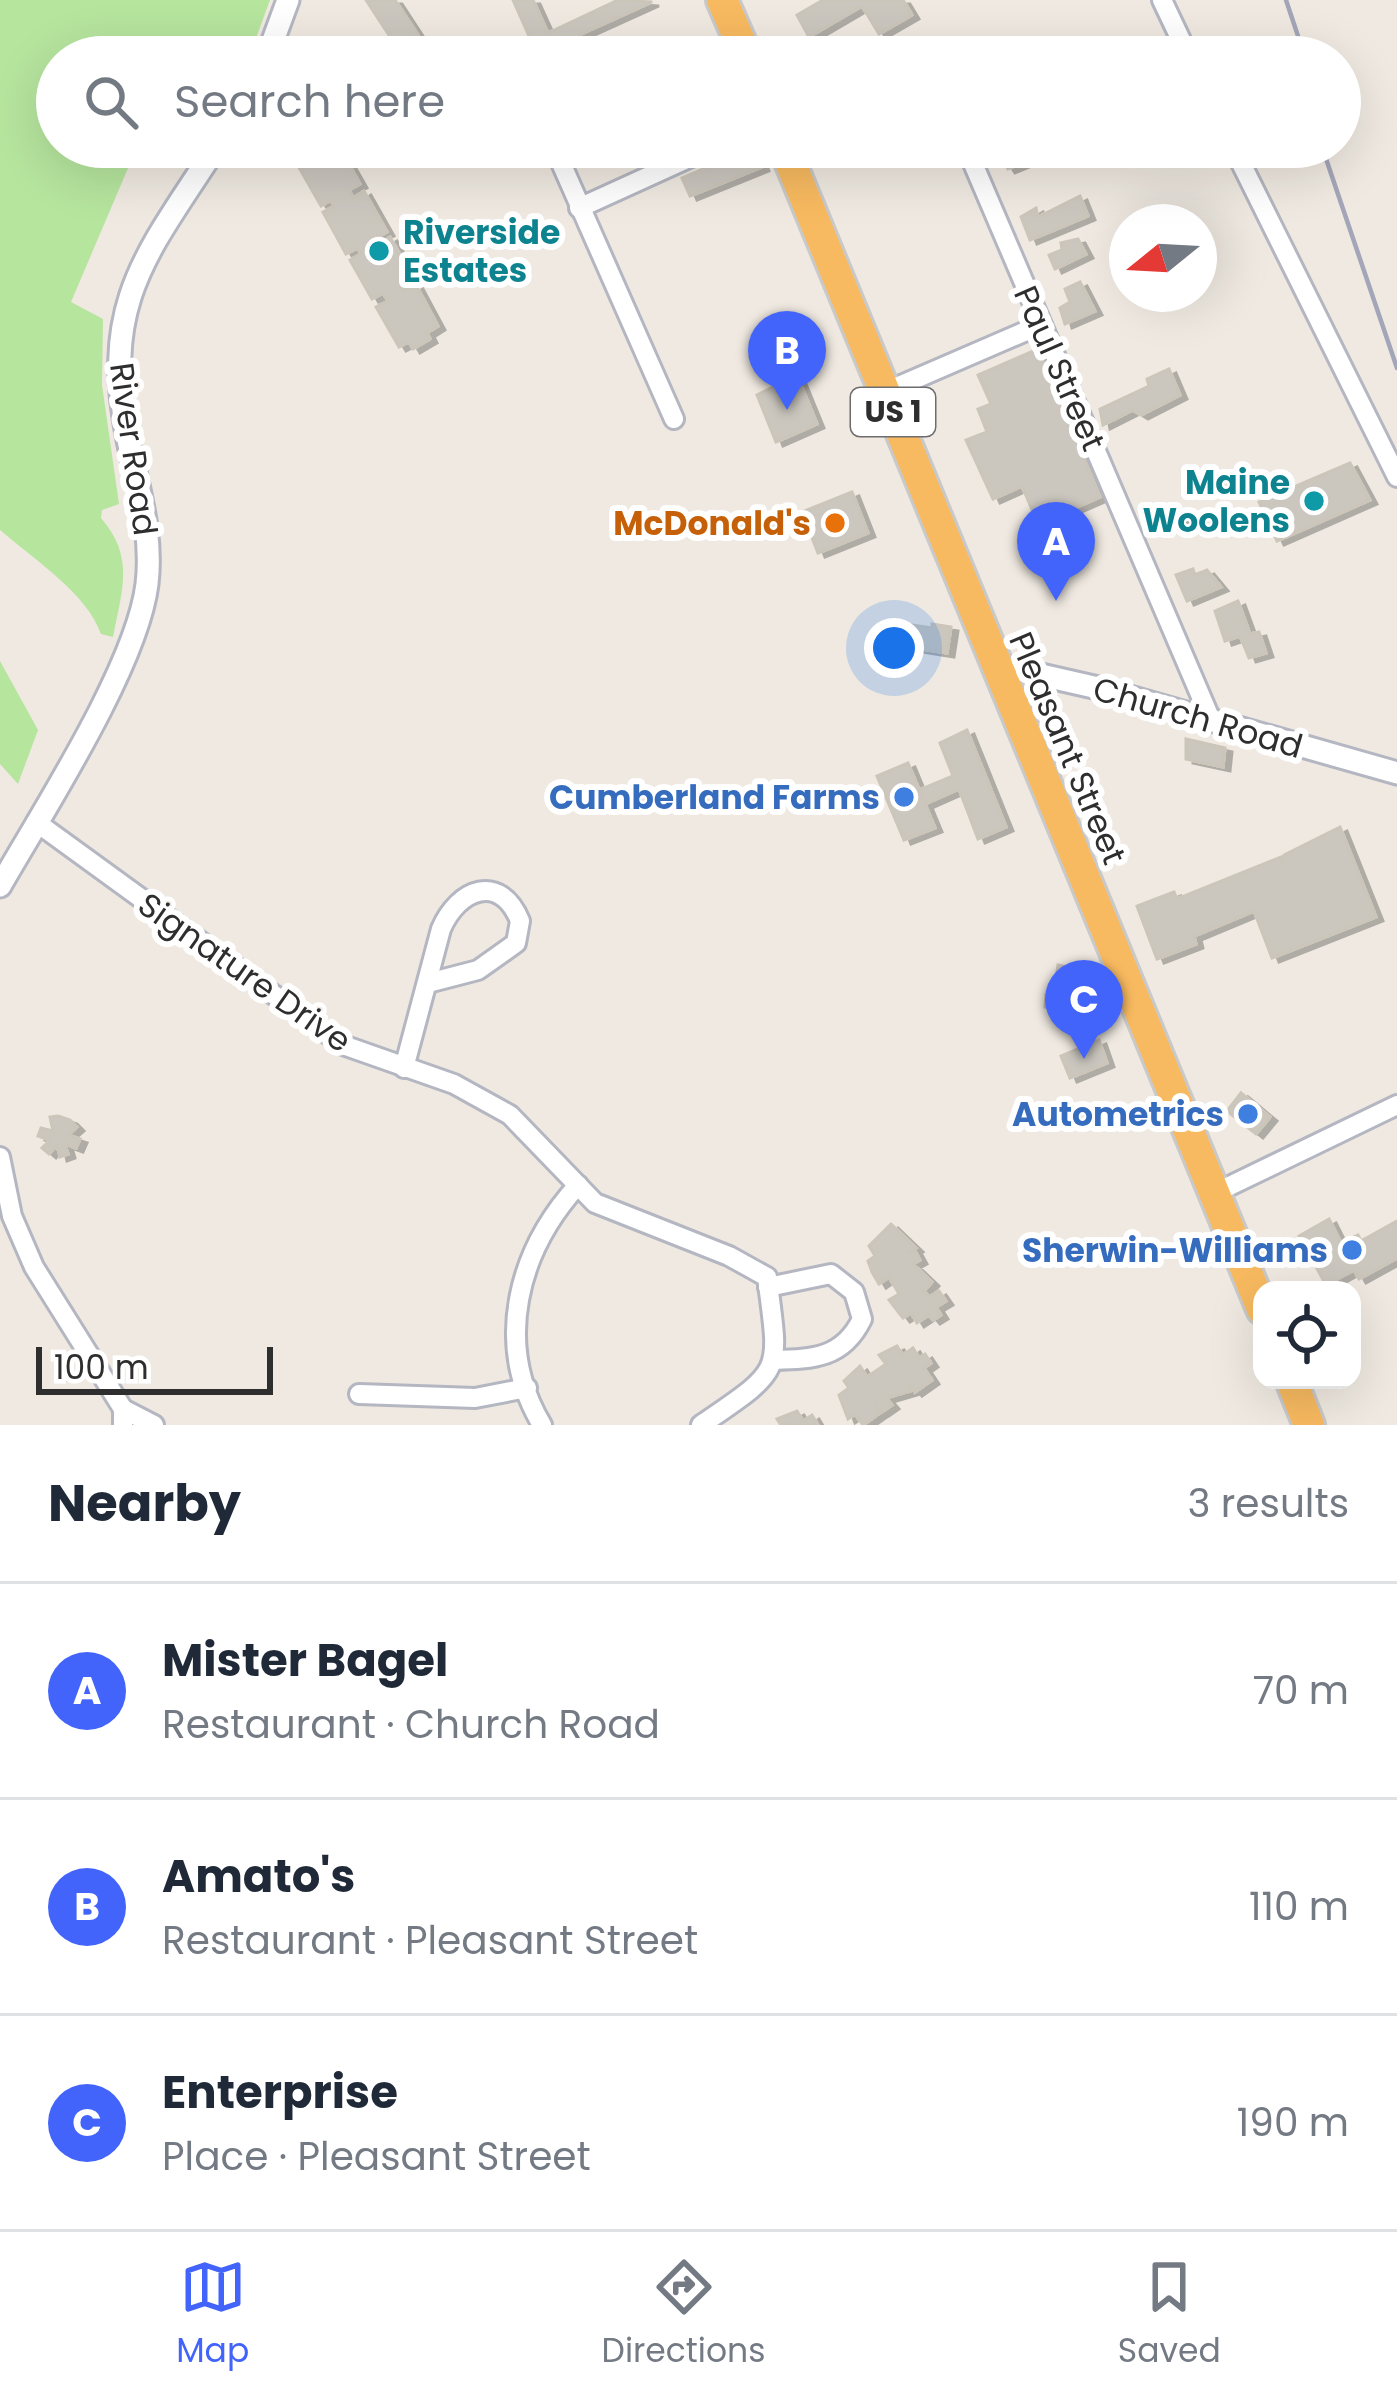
<!DOCTYPE html>
<html lang="en">
<head>
<meta charset="utf-8">
<style>
	body { margin:0; font-family:Poppins,sans-serif; background:#f2f2f3; color:#1f2937 }
	.controls { position:absolute; right:36px; bottom:36px; display:grid; overflow:hidden; border-radius:24px; box-shadow:0 12px 48px #0002 }
	.controls button { width:108px; height:108px; display:grid; place-items:center; padding:0; border:0; border-bottom:3px solid #e0e1e3; background:#fff; color:#1f2937; font:60px sans-serif }
	.compass { position:absolute; left:1109px; top:204px; width:108px; height:108px; border-radius:50%; background:#fff; box-shadow:0 12px 48px #0002; rotate:252deg }
	.scale { position:absolute; left:36px; bottom:30px; width:237px; box-sizing:border-box; padding-left:12px; border:6px solid #2e2e2e; border-top:0; font-size:33px; line-height:42px; white-space:nowrap; color:#2e2e2e; -webkit-text-stroke:9px #fff; paint-order:stroke }
	.you { position:absolute; left:894px; top:648px; width:42px; height:42px; margin:-30px; border:9px solid #fff; border-radius:50%; background:#1a73e8; box-shadow:0 0 0 18px #1a73e833 }
	.badge { display:grid; place-items:center; width:78px; height:78px; border-radius:50%; background:#4264fb; color:#fff; font-size:39px; font-weight:700 }
	.pin { position:absolute; translate:-50% -99px; filter:drop-shadow(0 3px 6px #0008) }
	.pin::after { content:''; position:absolute; top:63px; width:42px; height:36px; background:inherit; clip-path:polygon(0 0,100% 0,50% 100%) }
	.list { margin:0; padding:0; list-style:none }
	h2 { display:flex; justify-content:space-between; align-items:center; height:156px; margin:0; padding:0 48px; font-size:51px }
	h2 small { font-size:39px; font-weight:400; color:#747a83 }
	.list li { display:grid; grid-template-columns:78px 1fr auto; gap:36px; align-items:center; box-sizing:border-box; height:216px; padding:0 48px; border-top:3px solid #e0e1e3 }
	.list b { display:block; font-size:45px; white-space:nowrap }
	.list p { margin:0; font-size:39px; white-space:nowrap; color:#747a83 }
	.list em { font-size:39px; font-style:normal; color:#747a83 }
	.icon { flex:none; width:66px; height:66px; fill:none; stroke:currentColor; stroke-width:2; stroke-linecap:round; stroke-linejoin:round }
	.map { position:relative; flex:none; width:1397px; height:1425px; overflow:hidden }
	.search { position:absolute; background:#fff; box-shadow:0 12px 48px #0002; left:36px; right:36px; top:36px; height:132px; display:flex; align-items:center; gap:30px; box-sizing:border-box; padding:0 42px; border-radius:66px; color:#747a83; font-size:45px }
	.sheet { height:804px; background:#fff }
	nav { display:flex; justify-content:space-around; align-items:center; box-sizing:border-box; height:168px; border-top:3px solid #e0e1e3; background:#fff; font-size:33px; color:#747a83 }
	nav a { display:grid; justify-items:center; gap:6px }
	nav .on { color:#4264fb }
	.map>svg:first-child { display:block }
	.green { fill:#b6e59e }
	.building { fill:#cbc7bf; stroke:#cbc5ba; stroke-width:3; filter:url(#shadow) }
	.lines { fill:none; stroke-linecap:round; stroke-linejoin:round }
	.minor-casing { stroke:#b4b7c1; stroke-width:24 }
	.tertiary-casing { stroke:#b4b7c1; stroke-width:27 }
	.trunk-casing { stroke:#c9c9c9; stroke-width:36 }
	.minor { stroke:#fff; stroke-width:18 }
	.tertiary { stroke:#fff; stroke-width:21 }
	.trunk { stroke:#f8ba60; stroke-width:30 }
	.rail { stroke:#a3a6b8; stroke-width:4.5 }
	.culture-dot { fill:#0f9aa8; stroke:#fff; stroke-width:4.5 }
	.food-dot { fill:#e8710a; stroke:#fff; stroke-width:4.5 }
	.shop-dot { fill:#3f7fe0; stroke:#fff; stroke-width:4.5 }
	.labels { text-anchor:middle; stroke-width:12; stroke-linejoin:round; paint-order:stroke }
	.shield { fill:#fff; stroke:#6d6d6d; stroke-width:3 }
	.shield-label { font-size:30px; font-weight:bold; fill:#2e2e2e }
	.culture-label { font-size:33px; font-weight:bold; fill:#0d838f; stroke:#fff; text-anchor:start }
	.street-label { font-size:33px; fill:#2e2e2e; stroke:#fff }
	.food-label { font-size:33px; font-weight:bold; fill:#c56008; stroke:#fff; text-anchor:end }
	.shop-label { font-size:33px; font-weight:bold; fill:#366cbe; stroke:#fff; text-anchor:end }
</style>
</head>
<body>
<div class="map">
<svg width="1397" height="1425" viewBox="0 0 1397 1425">
	<defs>
		<filter id="shadow"><feDropShadow dx="7" dy="4" stdDeviation="0" flood-color="#0004"/></filter>
	</defs>
	<rect width="100%" height="100%" fill="#efe9e1"/>
	<!-- green -->
	<g class="green">
		<path d="M0 0H270L249 57H57V147H137L71 302 103 319 102 385 119 504 102 510 101 518C135 557 122 590 113 637L101 634C87 593 32 558 0 530Z"/>
		<polygon points="0,661 38,730 18,784 0,764"/>
	</g>
	<!-- building -->
	<g class="building">
		<polygon points="366,0 395,0 418,35 398,49"/>
		<polygon points="513,0 533,0 548,33 618,0 652,2 537,54"/>
		<polygon points="823,0 903,0 912,15 879,34 862,6 809,37 797,15"/>
		<polygon points="313,147 339,147 360,184 349,190 353,198 364,191 387,232 376,238 379,244 390,237 414,279 401,286 405,291 416,285 438,326 427,333 430,339 413,349 409,342 399,347 376,307 388,301 383,293 372,299 350,260 361,254 358,248 346,254 323,212 334,206 331,200 321,206 297,164"/>
		<polygon points="754,147 762,167 690,196 682,178"/>
		<polygon points="993,147 1058,147 1059,148 1008,169"/>
		<polygon points="1080,196 1088,216 1030,240 1021,217 1036,208 1038,217"/>
		<polygon points="1078,239 1086,254 1055,269 1049,255 1062,250 1061,243"/>
		<polygon points="1080,282 1095,311 1065,324 1060,308 1070,302 1065,289"/>
		<polygon points="1038,349 1100,497 1038,524 1022,486 993,499 966,440 987,432 978,409 991,404 978,375"/>
		<polygon points="1169,369 1180,395 1141,415 1133,410 1103,425 1100,409 1149,386 1147,379"/>
		<polygon points="797,375 817,424 776,442 757,395"/>
		<polygon points="1350,463 1370,500 1277,541 1259,502"/>
		<polygon points="852,492 868,533 818,553 802,512"/>
		<polygon points="1168,509 1170,514 1178,511 1181,520 1151,532 1145,518"/>
		<polygon points="1193,569 1195,575 1207,570 1221,587 1187,601 1176,575"/>
		<polygon points="1238,601 1250,634 1259,632 1266,653 1249,658 1240,636 1225,641 1215,611"/>
		<polygon points="932,624 951,627 947,653 909,647 912,625 932,628"/>
		<polygon points="967,730 1006,827 978,839 959,789 925,804 919,790 953,776 940,743"/>
		<polygon points="1186,739 1225,748 1223,767 1186,759"/>
		<polygon points="908,763 935,828 904,840 877,776"/>
		<polygon points="1340,827 1376,917 1272,958 1254,911 1194,936 1196,944 1157,959 1137,906 1174,892 1177,899 1281,857 1282,861 1284,855"/>
		<polygon points="1058,965 1092,972 1079,1016 1045,1007 1046,995 1053,997"/>
		<polygon points="1099,1040 1107,1063 1070,1078 1061,1056"/>
		<polygon points="1241,1093 1270,1117 1256,1134 1227,1111"/>
		<polygon points="58,1116 70,1120 77,1127 68,1135 80,1139 76,1148 65,1144 68,1154 60,1157 57,1145 49,1154 42,1148 50,1140 38,1136 41,1128 53,1131 50,1117"/>
		<polygon points="1329,1219 1341,1243 1358,1235 1361,1241 1397,1221 1397,1258 1359,1279 1354,1270 1326,1285 1299,1236"/>
		<polygon points="891,1224 916,1248 908,1253 915,1251 920,1260 913,1264 932,1282 924,1291 929,1297 939,1291 946,1301 936,1307 941,1315 933,1320 929,1315 917,1323 911,1313 903,1318 889,1300 899,1294 889,1277 879,1284 872,1272 868,1261 875,1256 869,1246"/>
		<polygon points="897,1346 903,1355 913,1348 919,1358 925,1354 931,1363 924,1368 932,1380 915,1392 908,1381 913,1390 886,1398 892,1405 882,1412 876,1403 880,1413 863,1425 855,1414 848,1419 839,1395 849,1388 844,1381 860,1366 867,1377 886,1364 879,1355"/>
		<polygon points="797,1411 803,1421 812,1415 818,1425 781,1425 777,1419"/>
	</g>
	<g class="lines">
		<defs>
			<g id="minor">
				<polyline points="1162,0 1189,57"/>
				<polyline points="554,147 674,419"/>
				<polyline points="966,147 1211,720"/>
				<polyline points="1233,147 1397,477"/>
				<polyline points="579,208 713,147"/>
				<polyline points="885,392 1040,325"/>
				<path d="M36 822 343 1045 454 1084 510 1115 595 1203 729 1256 767 1277C780 1375 784 1368 701 1425"/>
				<path d="M404 1068 441 929C458 889 500 872 520 921L516 943 478 970 428 983"/>
				<polyline points="0,1157 12,1216 34,1267 123,1409"/>
				<polyline points="1215,1193 1397,1105"/>
				<path d="M768 1287 831 1274 854 1292 862 1319C843 1358 814 1359 774 1360"/>
				<polyline points="359,1394 475,1398 527,1388"/>
				<polyline points="123,1425 123,1409 154,1425"/>
				<path d="M542 1425C493 1343 518 1251 578 1185"/>
			</g>
			<g id="tertiary">
				<polyline points="267,57 288,0"/>
				<polyline points="1000,679 1019,670 1098,688 1397,773"/>
				<path d="M0 886C43 811 137 666 147 584 153 533 138 489 128 440 100 303 146 255 216 147"/>
			</g>
			<g id="trunk">
				<polyline points="722,0 747,57"/>
				<polyline points="784,147 1262,1309"/>
				<polyline points="1291,1380 1309,1425"/>
			</g>
		</defs>
		<!-- minor casing -->
		<use href="#minor" class="minor-casing"/>
		<!-- tertiary casing -->
		<use href="#tertiary" class="tertiary-casing"/>
		<!-- trunk casing -->
		<use href="#trunk" class="trunk-casing"/>
		<!-- minor -->
		<use href="#minor" class="minor"/>
		<!-- tertiary -->
		<use href="#tertiary" class="tertiary"/>
		<!-- trunk -->
		<use href="#trunk" class="trunk"/>
		<!-- rail -->
		<g class="rail">
			<polyline points="1286,0 1305,57"/>
			<polyline points="1322,147 1397,368"/>
		</g>
	</g>
	<!-- markers -->
	<g class="culture-dot">
		<circle cx="379" cy="251" r="12"/>
		<circle cx="1314" cy="501" r="12"/>
	</g>
	<circle class="food-dot" cx="835" cy="523" r="12"/>
	<g class="shop-dot">
		<circle cx="904" cy="797" r="12"/>
		<circle cx="1248" cy="1114" r="12"/>
		<circle cx="1352" cy="1250" r="12"/>
	</g>
	<g class="labels">
		<!-- shield labels -->
		<rect class="shield" x="851" y="388" width="84" height="48" rx="9"/>
		<g class="shield-label">
			<text x="893" y="422">US 1</text>
		</g>
		<!-- culture labels -->
		<g class="culture-label">
			<text x="403" y="244">Riverside<tspan x="403" dy="38">Estates</tspan></text>
			<text x="1290" y="494" text-anchor="end">Maine<tspan x="1290" dy="38">Woolens</tspan></text>
		</g>
		<!-- street labels -->
		<g class="street-label">
			<text transform="translate(1060 368) rotate(66)" y="12">Paul Street</text>
			<text transform="translate(134 449) rotate(82)" y="12">River Road</text>
			<text transform="translate(1198 717) rotate(16)" y="12">Church Road</text>
			<text transform="translate(1068 748) rotate(67)" y="12">Pleasant Street</text>
			<text transform="translate(245 972) rotate(35)" y="12">Signature Drive</text>
		</g>
		<!-- food labels -->
		<g class="food-label">
			<text x="811" y="535">McDonald's</text>
		</g>
		<!-- shop labels -->
		<g class="shop-label">
			<text x="880" y="809">Cumberland Farms</text>
			<text x="1224" y="1126">Autometrics</text>
			<text x="1328" y="1262">Sherwin-Williams</text>
		</g>
	</g>
</svg>
<div class="controls">
<button><svg class="icon" aria-label="locate" viewBox="0 0 24 24"><circle cx="12" cy="12" r="6"/><path d="M12 2v4M12 18v4M2 12h4M18 12h4"/></svg></button>
</div>
<svg class="compass" viewBox="-18 -18 36 36"><path d="M0-13l5 13h-10z" fill="#e53935"/><path d="M0 13l5-13h-10z" fill="#747a83"/></svg>
<div class="scale">100 m</div>
<div class="you"></div>
<div class="pin badge" style="left:1056px;top:601px">A</div>
<div class="pin badge" style="left:787px;top:410px">B</div>
<div class="pin badge" style="left:1084px;top:1059px">C</div>
<div class="search"><svg class="icon" aria-label="search" viewBox="0 0 24 24"><circle cx="10" cy="10" r="6"/><path d="M15 15l6 6"/></svg>Search here</div>
</div>
<section class="sheet">
<h2>Nearby<small>3 results</small></h2>
<ul class="list">
<li><span class="badge">A</span><div><b>Mister Bagel</b><p>Restaurant · Church Road</p></div><em>70 m</em></li>
<li><span class="badge">B</span><div><b>Amato's</b><p>Restaurant · Pleasant Street</p></div><em>110 m</em></li>
<li><span class="badge">C</span><div><b>Enterprise</b><p>Place · Pleasant Street</p></div><em>190 m</em></li>
</ul>
</section>
<nav>
<a class="on"><svg class="icon" aria-label="map" viewBox="0 0 24 24"><path d="M3 6l6-2 6 2 6-2v14l-6 2-6-2-6 2zM9 4v14M15 6v14"/></svg>Map</a>
<a><svg class="icon" aria-label="directions" viewBox="0 0 24 24"><path d="M12 3l9 9-9 9-9-9zM9 14v-3h6M13 9l2 2-2 2"/></svg>Directions</a>
<a><svg class="icon" aria-label="saved" viewBox="0 0 24 24"><path d="M7 4h10v16l-5-4-5 4z"/></svg>Saved</a>
</nav>
</body>
</html>
